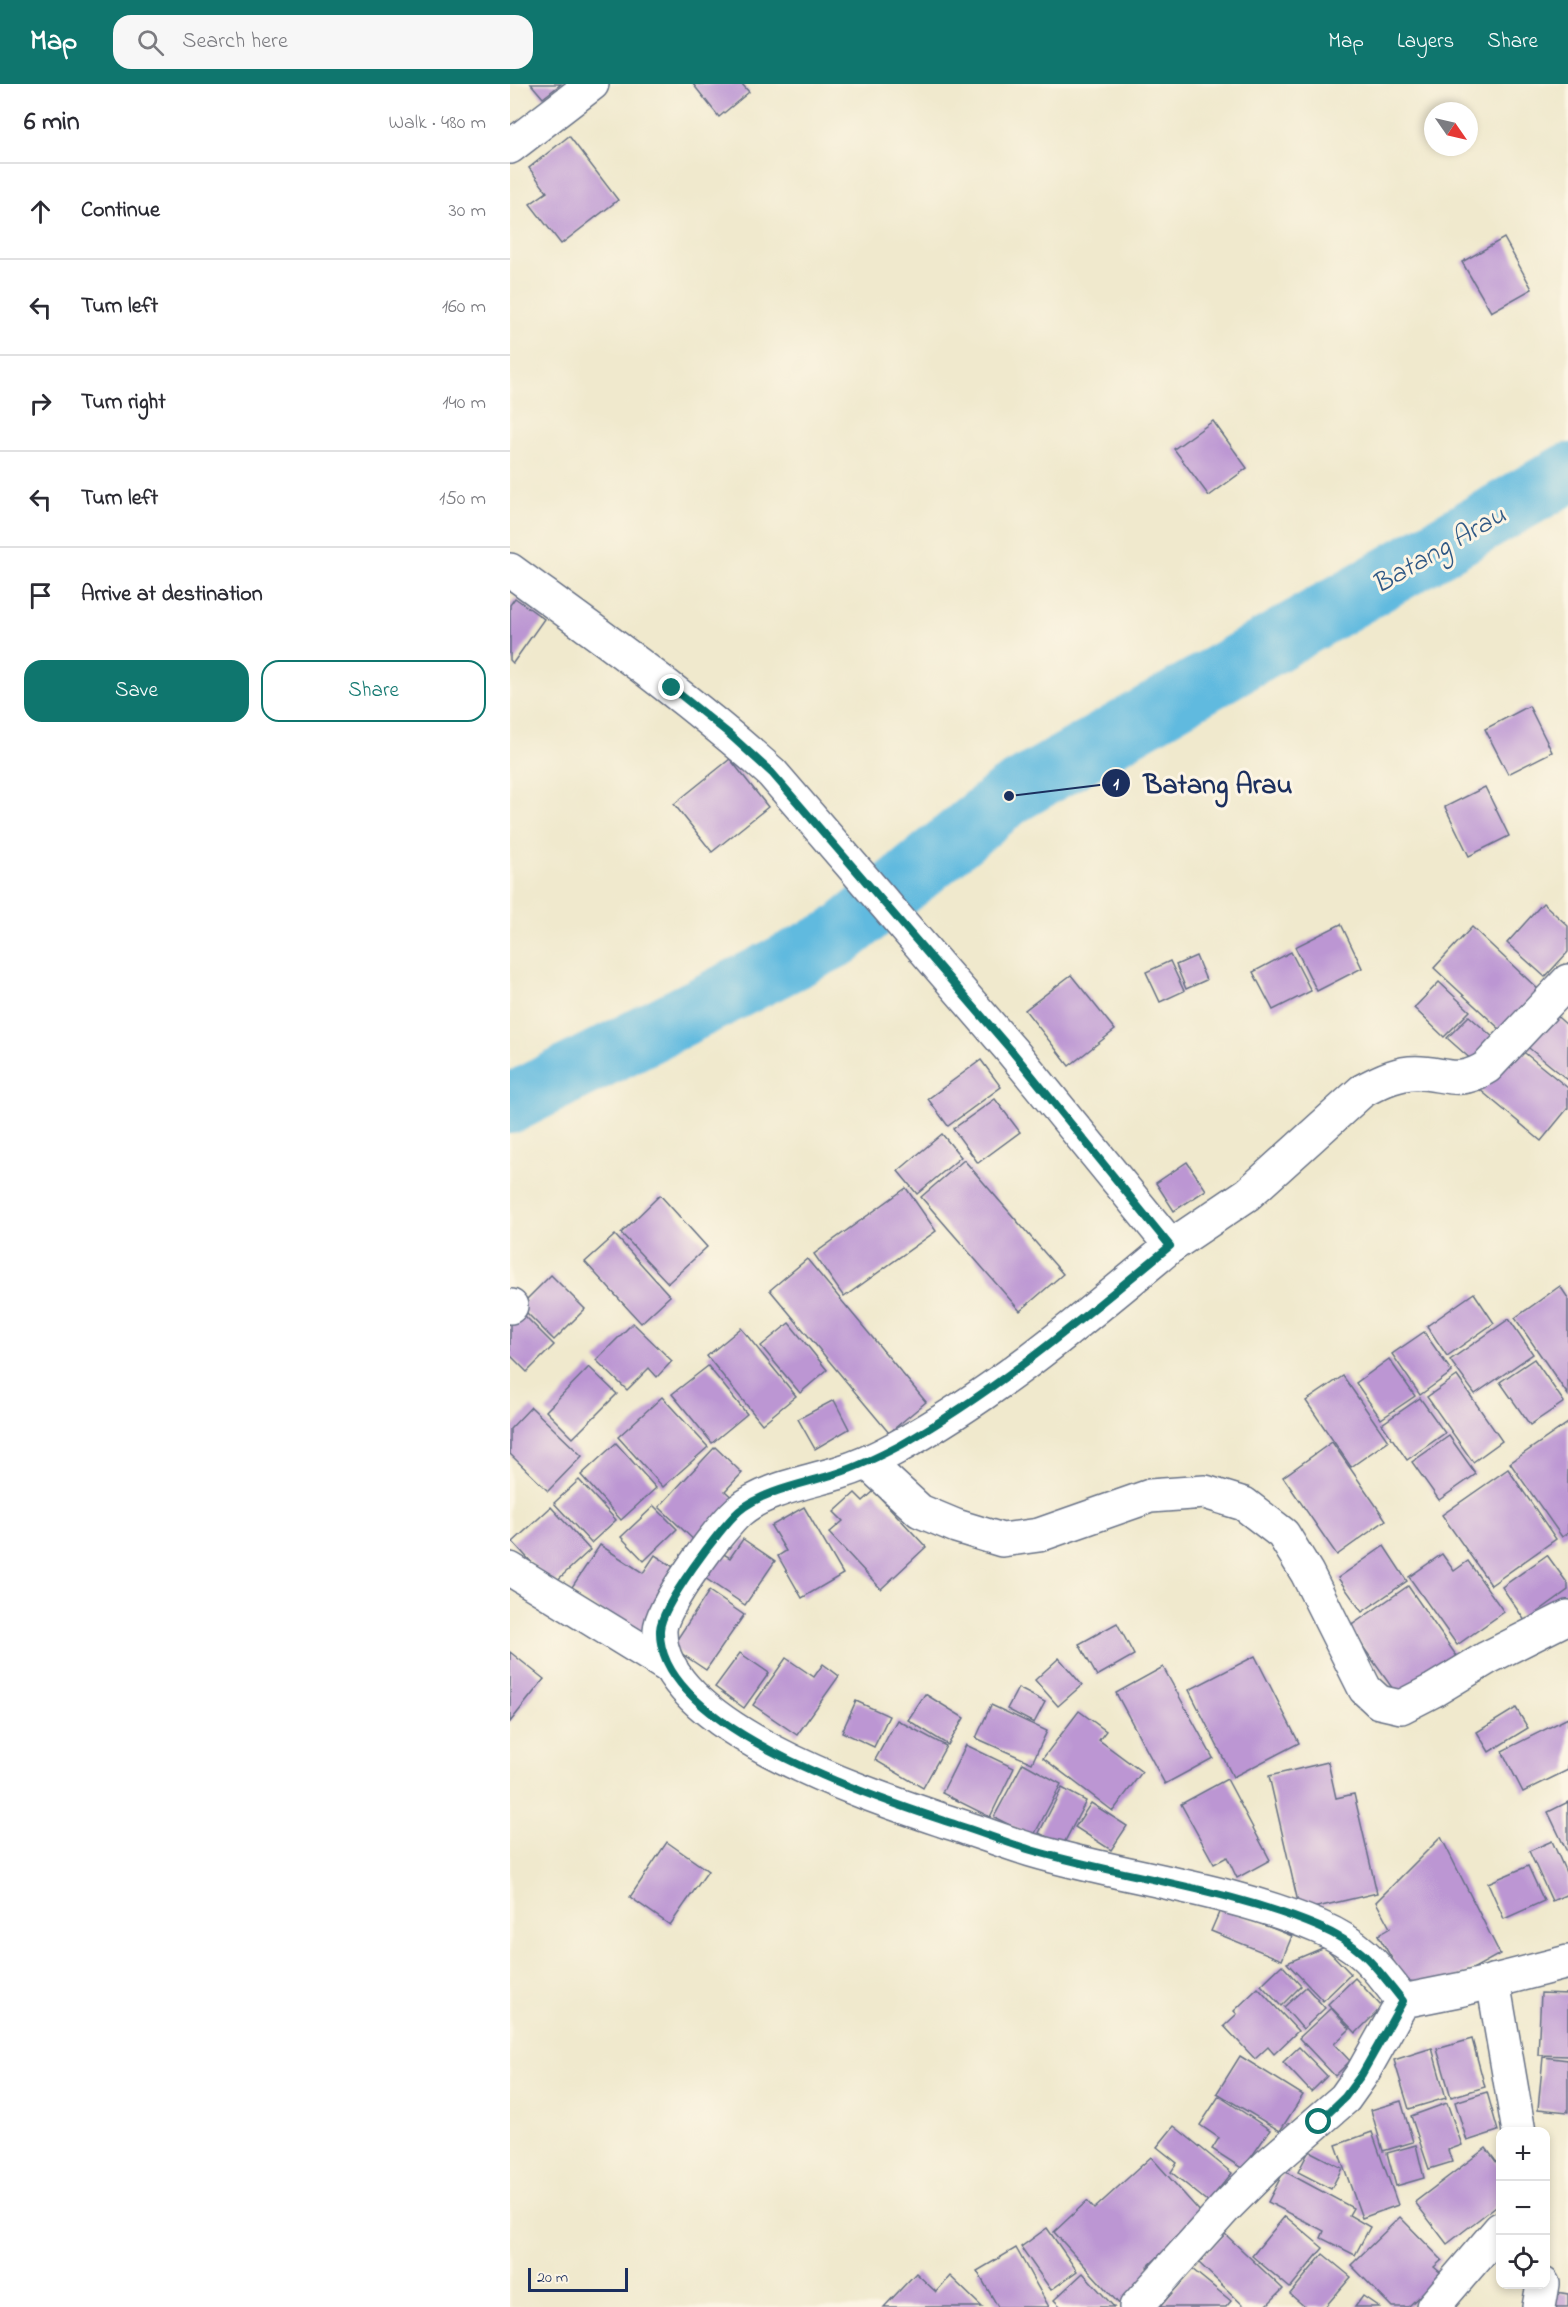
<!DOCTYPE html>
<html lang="en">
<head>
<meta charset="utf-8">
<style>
	body { margin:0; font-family:"Indie Flower",sans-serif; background:#f7f7f7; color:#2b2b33 }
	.controls { position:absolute; right:18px; bottom:18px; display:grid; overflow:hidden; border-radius:12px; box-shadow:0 3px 9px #0003 }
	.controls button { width:54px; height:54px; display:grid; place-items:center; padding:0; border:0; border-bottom:2px solid #e1e1e2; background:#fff; color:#2b2b33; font:30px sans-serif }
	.compass { position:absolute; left:914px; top:18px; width:54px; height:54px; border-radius:50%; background:#fff; box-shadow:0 3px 9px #0003; rotate:124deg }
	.scale { position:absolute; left:18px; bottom:15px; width:100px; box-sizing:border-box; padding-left:6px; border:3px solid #1b2f5e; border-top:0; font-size:16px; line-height:21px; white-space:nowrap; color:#1b2f5e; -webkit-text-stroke:4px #fcf5e5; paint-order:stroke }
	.stop { position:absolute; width:18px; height:18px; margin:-14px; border:4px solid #0f766e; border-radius:50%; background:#fff }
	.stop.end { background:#0f766e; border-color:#fff; box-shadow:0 2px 6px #0008 }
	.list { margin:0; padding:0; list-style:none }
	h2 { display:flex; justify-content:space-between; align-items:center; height:78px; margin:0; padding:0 24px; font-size:26px }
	h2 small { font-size:20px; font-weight:400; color:#7c7c81 }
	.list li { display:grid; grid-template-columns:39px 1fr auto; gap:18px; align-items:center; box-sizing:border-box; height:96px; padding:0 24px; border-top:2px solid #e1e1e2 }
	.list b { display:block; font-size:22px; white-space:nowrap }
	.list em { font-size:20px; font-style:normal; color:#7c7c81 }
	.actions { display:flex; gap:12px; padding:18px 24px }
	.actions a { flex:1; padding:14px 0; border:2px solid #0f766e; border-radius:18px; text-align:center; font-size:21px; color:#0f766e }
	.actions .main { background:#0f766e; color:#fff }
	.icon { flex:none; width:33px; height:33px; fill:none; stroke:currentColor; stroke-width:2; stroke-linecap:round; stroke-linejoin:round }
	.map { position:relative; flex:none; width:1058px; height:2223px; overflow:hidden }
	header { display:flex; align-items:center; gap:36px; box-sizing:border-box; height:84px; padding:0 30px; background:#0f766e; color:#fff }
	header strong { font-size:28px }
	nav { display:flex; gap:33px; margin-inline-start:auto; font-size:21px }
	.search { width:420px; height:54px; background:#f7f7f7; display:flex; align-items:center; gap:15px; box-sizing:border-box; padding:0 21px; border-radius:18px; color:#7c7c81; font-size:22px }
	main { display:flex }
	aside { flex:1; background:#fff }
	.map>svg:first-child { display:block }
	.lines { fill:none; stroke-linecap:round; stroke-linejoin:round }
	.river { stroke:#61badf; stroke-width:60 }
	.building { fill:#bc96d3 }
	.minor-casing { stroke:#667085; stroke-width:36 }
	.minor { stroke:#fff; stroke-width:33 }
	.route { stroke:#0f766e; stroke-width:8 }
	.labels { text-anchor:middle; stroke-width:6; stroke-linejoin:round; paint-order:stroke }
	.water-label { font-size:28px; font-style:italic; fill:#305985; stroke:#fcf5e5 }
	.leader { fill:none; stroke:#1b2f5e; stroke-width:2 }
	.callout-dot { fill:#1b2f5e; stroke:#fcf5e5; stroke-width:2 }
	.mark-label { font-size:18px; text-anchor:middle; font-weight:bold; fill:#fff }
	.callout-label { font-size:28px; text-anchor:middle; font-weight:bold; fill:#1b2f5e; stroke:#fcf5e5; stroke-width:6; stroke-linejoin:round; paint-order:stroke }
</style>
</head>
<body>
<header>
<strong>Map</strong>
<div class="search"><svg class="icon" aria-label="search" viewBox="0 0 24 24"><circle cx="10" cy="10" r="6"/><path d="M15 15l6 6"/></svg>Search here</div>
<nav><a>Map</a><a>Layers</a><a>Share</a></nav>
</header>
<main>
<aside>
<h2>6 min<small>Walk · 480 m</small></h2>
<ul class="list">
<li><svg class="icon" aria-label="ahead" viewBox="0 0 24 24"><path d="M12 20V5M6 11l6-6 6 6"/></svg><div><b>Continue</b></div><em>30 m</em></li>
<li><svg class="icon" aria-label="left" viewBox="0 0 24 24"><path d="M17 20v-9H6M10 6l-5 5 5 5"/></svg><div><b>Turn left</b></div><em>160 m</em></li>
<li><svg class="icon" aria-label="right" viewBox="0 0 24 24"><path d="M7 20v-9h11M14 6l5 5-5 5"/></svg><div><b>Turn right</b></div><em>140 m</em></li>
<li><svg class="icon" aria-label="left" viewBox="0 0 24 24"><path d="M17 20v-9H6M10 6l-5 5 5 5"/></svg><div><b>Turn left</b></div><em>150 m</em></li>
<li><svg class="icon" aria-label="arrive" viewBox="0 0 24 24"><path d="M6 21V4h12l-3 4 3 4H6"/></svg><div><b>Arrive at destination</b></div></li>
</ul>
<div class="actions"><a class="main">Save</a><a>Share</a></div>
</aside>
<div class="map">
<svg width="1058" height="2223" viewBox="0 0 1058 2223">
	<rect width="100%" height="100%" fill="#fcf5e5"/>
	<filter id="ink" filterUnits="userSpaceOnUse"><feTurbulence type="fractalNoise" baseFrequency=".0167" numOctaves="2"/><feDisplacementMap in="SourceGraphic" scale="12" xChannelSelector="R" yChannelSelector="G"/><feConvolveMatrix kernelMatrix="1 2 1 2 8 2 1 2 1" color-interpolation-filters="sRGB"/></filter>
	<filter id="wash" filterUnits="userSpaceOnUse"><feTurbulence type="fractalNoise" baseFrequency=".008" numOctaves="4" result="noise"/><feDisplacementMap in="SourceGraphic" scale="24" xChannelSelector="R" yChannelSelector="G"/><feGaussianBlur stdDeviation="1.35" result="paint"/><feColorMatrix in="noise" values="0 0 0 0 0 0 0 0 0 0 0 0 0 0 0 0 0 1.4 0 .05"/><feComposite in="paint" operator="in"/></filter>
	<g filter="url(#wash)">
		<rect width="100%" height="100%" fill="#f0e9cd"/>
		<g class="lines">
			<!-- river -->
			<polyline class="river" points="0,1020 328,853 499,712 1058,389"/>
		</g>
		<g id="blocks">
			<!-- building -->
			<g class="building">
				<polygon points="21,0 51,0 33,14"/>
				<polygon points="183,0 232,0 239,8 209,33"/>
				<polygon points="59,52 108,116 51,160 20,120 37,108 19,84"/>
				<polygon points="994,154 1022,205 981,228 952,178"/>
				<polygon points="703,337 737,384 699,412 664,365"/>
				<polygon points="5,514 34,535 3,579 0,576 0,521"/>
				<polygon points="1019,622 1042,668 998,690 975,645"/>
				<polygon points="220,675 258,723 202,768 164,720"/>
				<polygon points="975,703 999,752 959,772 935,723"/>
				<polygon points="1033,819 1058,842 1058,868 1035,893 997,859"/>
				<polygon points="831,840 852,884 807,907 785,863"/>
				<polygon points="962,843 1030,907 993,948 924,884"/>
				<polygon points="781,868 801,907 763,926 743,888"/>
				<polygon points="686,872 696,896 676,905 666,881"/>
				<polygon points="660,877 674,907 650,918 636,888"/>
				<polygon points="561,891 605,946 559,982 515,926"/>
				<polygon points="929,898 960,927 934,953 904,924"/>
				<polygon points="1041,927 1058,942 1058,996 1014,960"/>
				<polygon points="959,932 985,955 964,978 937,954"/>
				<polygon points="1005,961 1058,1004 1058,1024 1031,1057 969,1005"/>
				<polygon points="471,976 491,1003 438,1042 418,1015"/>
				<polygon points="485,1015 510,1048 468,1079 443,1045"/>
				<polygon points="432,1050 451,1073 407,1110 388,1087"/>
				<polygon points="454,1076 553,1190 510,1227 411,1113"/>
				<polygon points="677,1078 696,1106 664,1127 646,1099"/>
				<polygon points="396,1104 426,1147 334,1213 304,1170"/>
				<polygon points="150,1111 197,1163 158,1199 111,1149"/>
				<polygon points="105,1151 160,1212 131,1239 75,1178"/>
				<polygon points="297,1175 416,1318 379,1349 260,1206"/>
				<polygon points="41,1191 75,1225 44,1256 10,1222"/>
				<polygon points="1050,1202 1058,1214 1058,1311 1005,1234"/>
				<polygon points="964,1209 984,1239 937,1272 917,1242"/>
				<polygon points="11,1228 44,1261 17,1288 0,1271 0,1240"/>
				<polygon points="999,1235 1023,1270 965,1310 940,1276"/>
				<polygon points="123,1239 162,1277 147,1293 139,1284 117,1306 86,1276"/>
				<polygon points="279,1239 317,1286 290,1309 251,1262"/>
				<polygon points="231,1244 286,1312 252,1340 197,1272"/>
				<polygon points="914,1248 942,1288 910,1311 882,1270"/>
				<polygon points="879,1275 905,1312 871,1335 846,1299"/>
				<polygon points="1024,1275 1054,1318 1020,1341 990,1298"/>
				<polygon points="198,1282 237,1330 202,1359 162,1310"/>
				<polygon points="79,1283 107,1310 63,1354 36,1327"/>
				<polygon points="833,1292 878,1357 841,1383 796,1317"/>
				<polygon points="947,1292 992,1357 963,1378 917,1313"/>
				<polygon points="152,1313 198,1363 153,1403 108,1353"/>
				<polygon points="910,1314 935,1349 897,1376 872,1340"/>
				<polygon points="324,1316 339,1345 305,1365 288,1335"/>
				<polygon points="21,1323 72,1372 38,1407 0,1370 0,1345"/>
				<polygon points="1058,1339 1058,1449 1052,1453 1000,1379"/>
				<polygon points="939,1352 966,1390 929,1416 902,1378"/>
				<polygon points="822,1358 876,1436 827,1471 773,1393"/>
				<polygon points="106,1359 146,1404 111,1436 71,1391"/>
				<polygon points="205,1363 232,1389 215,1407 227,1418 188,1460 149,1423"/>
				<polygon points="998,1385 1046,1455 981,1501 932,1431"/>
				<polygon points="69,1396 106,1436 81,1459 44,1419"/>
				<polygon points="364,1407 416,1463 371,1505 319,1449 333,1437 324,1428 345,1409 353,1417"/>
				<polygon points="144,1422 167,1445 134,1477 111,1453"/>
				<polygon points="41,1423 80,1466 42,1501 3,1458"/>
				<polygon points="294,1423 333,1490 292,1514 268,1472 276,1467 261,1442"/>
				<polygon points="233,1455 265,1477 235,1521 192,1492 209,1467 220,1474"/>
				<polygon points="90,1461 133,1489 145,1471 171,1488 129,1552 60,1506"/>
				<polygon points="874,1462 897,1497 852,1528 828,1494"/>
				<polygon points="932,1470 944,1487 958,1477 994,1528 947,1561 899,1493"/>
				<polygon points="1037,1471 1058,1500 1058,1506 1015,1537 992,1503"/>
				<polygon points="898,1502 948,1574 890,1615 839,1543"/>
				<polygon points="199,1507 234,1531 196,1586 162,1563"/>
				<polygon points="607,1539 624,1571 587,1592 569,1560"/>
				<polygon points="0,1568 34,1595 0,1638"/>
				<polygon points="230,1569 259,1589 234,1624 205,1603"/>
				<polygon points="745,1572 789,1659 723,1693 679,1606"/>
				<polygon points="276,1574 304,1593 313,1580 329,1592 287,1651 243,1621"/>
				<polygon points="549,1574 572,1601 548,1622 525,1596"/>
				<polygon points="653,1583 703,1674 655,1700 606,1609"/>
				<polygon points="508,1604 535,1618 524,1639 497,1625"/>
				<polygon points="415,1610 454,1634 438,1661 398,1636"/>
				<polygon points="346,1617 379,1632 364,1663 332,1648"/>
				<polygon points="481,1621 537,1647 522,1679 466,1654"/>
				<polygon points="1006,1624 1018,1644 979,1668 967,1648"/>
				<polygon points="569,1627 596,1647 589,1656 632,1688 603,1727 533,1674"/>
				<polygon points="1058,1634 1058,1686 1013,1708 992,1667"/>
				<polygon points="387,1636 436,1662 413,1704 365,1676"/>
				<polygon points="456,1661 504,1684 480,1733 432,1709"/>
				<polygon points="818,1678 826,1714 844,1710 867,1809 790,1827 759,1692"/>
				<polygon points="513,1679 551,1700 523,1753 484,1733"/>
				<polygon points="717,1695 760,1776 727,1794 717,1773 704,1780 671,1720"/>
				<polygon points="552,1704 576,1717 553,1761 529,1749"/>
				<polygon points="1058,1718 1058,1770 1038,1728"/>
				<polygon points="581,1719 617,1742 601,1766 565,1743"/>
				<polygon points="931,1753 990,1870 926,1905 894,1895 868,1851 880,1844 866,1818"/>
				<polygon points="1042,1757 1058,1793 1058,1810 1042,1817 1019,1767"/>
				<polygon points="157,1758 198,1787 160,1841 120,1813"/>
				<polygon points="1018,1782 1034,1817 994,1835 978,1799"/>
				<polygon points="711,1824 782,1852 772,1876 701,1847"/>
				<polygon points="815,1863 841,1890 813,1917 777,1879"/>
				<polygon points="772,1881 791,1902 771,1922 751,1901"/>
				<polygon points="845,1894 872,1923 846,1949 818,1920"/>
				<polygon points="796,1903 815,1924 793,1945 774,1923"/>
				<polygon points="748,1904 788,1947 764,1970 758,1963 745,1975 714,1942 727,1930 724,1927"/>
				<polygon points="1031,1909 1058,1910 1058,1972 1028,1971"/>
				<polygon points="821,1924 840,1945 824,1960 840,1977 825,1992 789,1954"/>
				<polygon points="962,1955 975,2003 941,2013 927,1965"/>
				<polygon points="789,1963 817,1992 801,2008 773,1978"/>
				<polygon points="922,1964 936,2014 899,2025 884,1976"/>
				<polygon points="730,1972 793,2011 770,2047 707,2009"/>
				<polygon points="1033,1973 1058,1976 1058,2028 1028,2025"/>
				<polygon points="977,2008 988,2047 957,2057 945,2018"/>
				<polygon points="709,2012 760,2046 733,2085 702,2065 709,2054 690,2041"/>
				<polygon points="891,2017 903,2058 873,2067 861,2026"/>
				<polygon points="937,2019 952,2061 938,2066 942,2078 919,2085 901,2032"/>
				<polygon points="664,2042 722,2089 698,2118 661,2088 667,2079 647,2063"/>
				<polygon points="862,2048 888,2121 852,2134 826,2061"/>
				<polygon points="906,2061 914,2094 886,2102 877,2069"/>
				<polygon points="976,2064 990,2083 990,2119 937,2160 905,2118"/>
				<polygon points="799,2067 832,2084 821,2105 788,2088"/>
				<polygon points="641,2073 693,2131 637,2183 644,2190 610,2221 544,2148 577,2117 584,2125"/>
				<polygon points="774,2087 843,2124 839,2131 860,2143 845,2171 811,2154 814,2147 758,2118"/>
				<polygon points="775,2132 813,2164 780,2204 742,2172"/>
				<polygon points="890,2133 932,2176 924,2183 932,2190 898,2223 882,2223 841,2181"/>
				<polygon points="537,2144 567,2187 541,2206 511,2163"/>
				<polygon points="715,2150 773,2205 755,2223 735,2223 688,2178"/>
				<polygon points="506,2164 539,2223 488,2223 467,2187"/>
				<polygon points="813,2170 841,2193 815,2223 795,2223 780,2210"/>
				<polygon points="682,2185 721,2217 716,2223 650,2223"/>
				<polygon points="406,2189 426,2208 440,2192 472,2223 374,2223"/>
				<polygon points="573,2189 604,2223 551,2223 544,2216"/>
				<polygon points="1046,2208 1058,2210 1058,2223 1043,2223"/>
				<polygon points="853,2212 869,2223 845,2223"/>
			</g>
		</g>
	</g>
	<g filter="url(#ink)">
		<use href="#blocks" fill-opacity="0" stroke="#667085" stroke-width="1.5"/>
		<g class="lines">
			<defs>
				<g id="minor">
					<polyline points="0,63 82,0"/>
					<path d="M0 486C89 551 180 615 262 689L501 966 661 1162C573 1235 485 1310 384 1365 366 1375 348 1383 328 1389 298 1398 253 1406 229 1427 210 1444 151 1522 150 1546 148 1642 361 1712 435 1737 464 1746 492 1757 521 1766 616 1794 717 1804 809 1843 853 1862 865 1881 893 1917L953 1905 1058 1878"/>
					<path d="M661 1162 738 1110 852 1007C867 999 882 991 900 989 931 986 945 1004 977 983L1058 897"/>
					<polyline points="0,1223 1,1222"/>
					<polyline points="358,1379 410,1427 446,1442 492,1456 529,1451 640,1412 695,1408 734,1420 773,1450 797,1489 855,1605 869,1618 891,1623 924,1606 977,1574 1058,1533"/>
					<polyline points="0,1485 161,1584"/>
					<polyline points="983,1897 1009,2048"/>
					<polyline points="626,2223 715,2124 758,2081 835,2014 852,1990 893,1917"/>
					<polyline points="923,2223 990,2145"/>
					<polyline points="1029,2223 1033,2200"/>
				</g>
			</defs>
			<!-- minor casing -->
			<use href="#minor" class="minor-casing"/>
			<!-- minor -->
			<use href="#minor" class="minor"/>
		</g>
	</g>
	<g class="lines" filter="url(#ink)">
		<!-- route -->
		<path class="route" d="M162 604 218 649 262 689 501 966 660 1162C574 1233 488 1306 391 1361 370 1372 350 1382 328 1389 298 1399 253 1406 229 1427 210 1444 151 1522 150 1546 147 1642 361 1712 435 1737 464 1746 492 1757 521 1766 616 1794 717 1804 809 1843 853 1862 864 1881 893 1917L852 1990 835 2013 809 2038"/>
	</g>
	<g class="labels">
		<!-- water labels -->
		<g class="water-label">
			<text transform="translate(928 464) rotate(-30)" y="10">Batang Arau</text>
		</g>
	</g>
	<!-- callouts -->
	<path class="leader" d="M499 712L606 699"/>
	<g class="callout-dot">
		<circle cx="499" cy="712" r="6"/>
		<circle cx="606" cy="699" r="15"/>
	</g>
	<g class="mark-label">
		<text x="606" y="705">1</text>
	</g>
	<g class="callout-label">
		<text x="708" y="709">Batang Arau</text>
	</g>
</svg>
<div class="controls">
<button>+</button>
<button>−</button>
<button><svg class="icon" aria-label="locate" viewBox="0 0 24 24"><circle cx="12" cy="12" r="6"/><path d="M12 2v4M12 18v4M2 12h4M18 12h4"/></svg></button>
</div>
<svg class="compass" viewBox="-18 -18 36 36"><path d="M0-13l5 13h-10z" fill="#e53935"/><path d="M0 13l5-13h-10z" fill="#7c7c81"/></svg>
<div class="scale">20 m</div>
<div class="stop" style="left:809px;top:2038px"></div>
<div class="stop end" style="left:162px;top:604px"></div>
</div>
</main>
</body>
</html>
